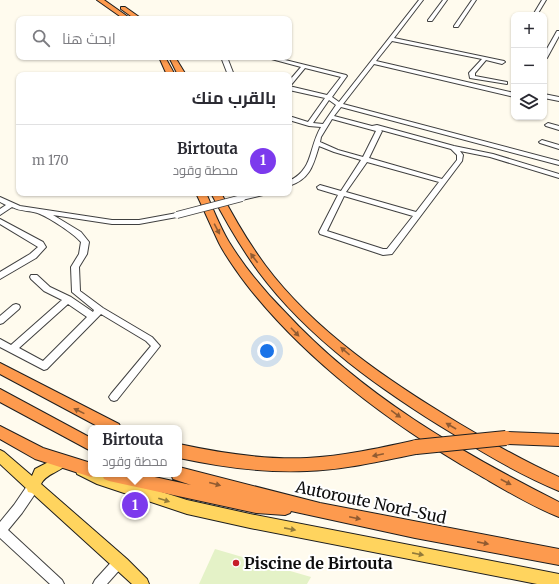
<!DOCTYPE html>
<html lang="ar">
<head>
<meta charset="utf-8">
<style>
	body { margin:0; font-family:Merriweather,Cairo,serif; background:#f2f2f3; color:#2b2b33; direction:rtl }
	.controls { position:absolute; right:12px; top:12px; display:grid; overflow:hidden; border-radius:8px; box-shadow:0 1px 3px #0004 }
	.controls button { width:36px; height:36px; display:grid; place-items:center; padding:0; border:0; border-bottom:1px solid #e1e1e2; background:#fff; color:#2b2b33; font:20px sans-serif }
	.you { position:absolute; left:267px; top:351px; width:14px; height:14px; margin:-10px; border:3px solid #fff; border-radius:50%; background:#1a73e8; box-shadow:0 0 0 6px #1a73e833 }
	.badge { display:grid; place-items:center; width:26px; height:26px; border-radius:50%; background:#7c3aed; color:#fff; font-size:13px; font-weight:700 }
	.pin { position:absolute; translate:-50% -50%; border:2px solid #fff; box-shadow:0 1px 4px #0006 }
	.popup { position:absolute; left:88px; top:425px; width:94px; height:52px; box-sizing:border-box; display:grid; place-content:center; border-radius:8px; background:#fff; filter:drop-shadow(0 1px 3px #0005); font-size:13px; white-space:nowrap; color:#7c7c81 }
	.popup b { font-size:15px; color:#2b2b33 }
	.popup::after { content:''; position:absolute; left:50%; top:100%; margin-left:-8px; border:8px solid transparent; border-top-color:#fff }
	.list { margin:0; padding:0; list-style:none }
	h2 { display:flex; justify-content:space-between; align-items:center; height:52px; margin:0; padding:0 16px; font-size:17px }
	h2 small { font-size:13px; font-weight:400; color:#7c7c81 }
	.list li { display:grid; grid-template-columns:26px 1fr auto; gap:12px; align-items:center; box-sizing:border-box; height:72px; padding:0 16px; border-top:1px solid #e1e1e2 }
	.list b { display:block; font-size:15px; white-space:nowrap }
	.list p { margin:0; font-size:13px; white-space:nowrap; color:#7c7c81 }
	.list em { font-size:13px; font-style:normal; color:#7c7c81 }
	.icon { flex:none; width:22px; height:22px; fill:none; stroke:currentColor; stroke-width:2; stroke-linecap:round; stroke-linejoin:round }
	.map { position:relative; flex:none; width:559px; height:584px; overflow:hidden; direction:ltr }
	.search { position:absolute; background:#fff; box-shadow:0 1px 3px #0004; left:16px; top:16px; width:276px; height:44px; display:flex; align-items:center; gap:10px; box-sizing:border-box; padding:0 14px; border-radius:8px; color:#7c7c81; font-size:15px }
	.panel { position:absolute; background:#fff; box-shadow:0 1px 3px #0004; left:16px; top:72px; width:276px; height:124px; border-radius:8px; direction:rtl }
	.map>svg:first-child { display:block }
	.pitch { fill:#e4f2c7 }
	.lines { fill:none; stroke-linecap:round; stroke-linejoin:round }
	.minor-casing { stroke:#404040; stroke-width:2 }
	.major-casing { stroke:#1e1e1e; stroke-width:2 }
	.highway-casing { stroke:#1e1e1e; stroke-width:2 }
	.minor { fill:#fff; fill-rule:evenodd }
	.major { fill:#ffd45e; fill-rule:evenodd }
	.highway { fill:#fd9a4e; fill-rule:evenodd }
	.minor-bridge-casing { stroke:#404040; stroke-width:8; stroke-linecap:butt }
	.highway-bridge-casing { stroke:#1e1e1e; stroke-width:16; stroke-linecap:butt }
	.minor-bridge { stroke:#fff; stroke-width:6 }
	.highway-bridge { stroke:#fd9a4e; stroke-width:14 }
	.oneway { fill:#915b31 }
	.oneway2 { fill:#927a3a }
	.poi-dot { fill:#c61d28; stroke:#fff; stroke-width:1.5 }
	.labels { text-anchor:middle; stroke-width:4; stroke-linejoin:round; paint-order:stroke }
	.near-street-label { font-size:16px; fill:#0d0d0d; stroke:#fff }
	.near-poi-label { font-size:16px; font-weight:bold; fill:#0d0d0d; stroke:#fff; text-anchor:start }
</style>
</head>
<body>
<div class="map">
<svg width="559" height="584" viewBox="0 0 559 584">
	<rect width="100%" height="100%" fill="#fffbee"/>
	<!-- pitch -->
	<polygon class="pitch" points="215,549 311,577 307,584 199,584"/>
	<g class="lines">
		<defs>
			<g id="minor">
				<path d="M419 0H423L394 38 504 61 505 62 502 64 486 60 475 73V76L507 82V84L470 78 469 73 482 59 392 41 376 61 514 93V97L374 64 343 104 559 161V165L341 107 334 116 372 126 377 125 454 146 493 154 559 174V178L490 157 460 151 463 155 462 161 392 254 383 255 320 234 319 232 338 195 318 189 317 187 320 185 341 191 361 160 334 152 319 146C313 166 310 179 289 186V181C314 169 308 149 321 127L309 126 289 120V116L308 122 325 98 289 90V86L327 95 341 77 305 68 291 85 289 86V81L301 67 264 57H273L346 75 347 76 332 97 339 102ZM329 100 336 105 323 124 313 123ZM332 119 376 131 363 157 338 150 320 142 321 137ZM381 130 451 149 457 155V160L442 179 369 158 382 131ZM367 162 439 182 416 212 346 192ZM344 196 413 216 387 249H383L327 231Z"/>
				<polygon points="443,0 447,0 432,21 428,21 428,20"/>
				<polygon points="472,0 476,0 458,27 454,27 454,26"/>
				<polygon points="542,0 546,0 537,15 533,15"/>
				<polygon points="557,31 559,31 559,36 547,58 544,60 544,54"/>
				<polygon points="221,57 227,57 234,75 228,75"/>
				<polygon points="544,94 559,97 559,101 544,98"/>
				<polygon points="548,123 559,126 559,130 546,126 545,125"/>
				<polygon points="542,140 559,145 559,149 540,143 539,142"/>
				<polygon points="253,193 264,193 263,195 242,200 239,198 240,196"/>
				<path d="M0 197 20 206 112 220H139L177 213 181 215 177 217 139 224H112L53 215 81 232 89 242 87 254 79 267 80 291 103 308 152 337 160 346 117 400 114 401 111 400 109 397 111 394 151 346 146 341 101 314 47 369 44 370 0 347V339L11 345 62 300 44 291 31 279 30 277 31 275H37L50 287 71 297 93 312 94 310 72 292 71 267 79 254 81 242C74 234 50 218 40 214 31 210 21 212 12 207L0 215V209L6 205 0 202ZM68 304 87 317 43 361 19 348Z"/>
				<polygon points="0,219 43,242 46,247 36,258 0,279 0,272 30,254 38,247 0,224"/>
				<polygon points="16,304 19,305 20,307 19,309 3,323 0,324 0,316 13,305"/>
				<polygon points="33,482 37,483 38,487 37,491 22,513 8,530 62,580 64,584 50,584 0,538 0,522 14,505 29,483"/>
				<polygon points="119,556 123,558 125,562 123,566 107,584 93,584 95,580 115,558"/>
			</g>
			<g id="major">
				<path d="M0 450 4 452 32 476 35 469 62 455 66 457 68 461C64 472 47 472 41 484L127 559 147 579 149 584H132L32 493 28 492 27 489 0 464Z"/>
				<polygon points="82,464 91,468 91,474 105,474 187,500 250,514 559,574 559,584 537,584 250,528 187,514 97,484 77,474 76,470 77,466"/>
			</g>
			<g id="highway">
				<polygon points="97,0 104,0 131,19 124,19"/>
				<polygon points="121,7 125,7 142,19 135,19 121,9"/>
				<polygon points="159,57 165,57 175,75 167,75"/>
				<polygon points="169,57 175,57 186,75 178,75"/>
				<path d="M196 193H206C213 209 220 227 229 242 245 268 265 292 286 313 362 395 460 452 559 502V517C531 506 505 490 479 475 396 427 316 369 255 295 244 282 226 257 219 243 211 226 204 210 196 193Z"/>
				<path d="M211 193H221C234 218 248 242 265 265 314 331 390 382 460 424 492 443 525 462 559 477V491C523 476 488 456 455 435 384 392 308 339 258 271 240 246 225 220 211 193Z"/>
				<polygon points="0,363 119,424 121,428 101,428 0,374"/>
				<polygon points="0,389 91,438 91,451 0,402"/>
				<polygon points="0,426 43,448 91,463 91,474 96,475 91,477 35,459 0,439"/>
				<polygon points="506,432 559,434 559,446 506,444 501,443 499,438 501,433"/>
				<path d="M416 440 421 442 423 447 421 452 416 454C380 461 344 470 307 471 264 473 221 467 179 458V444C221 453 264 460 307 458 344 456 380 448 416 440Z"/>
				<polygon points="179,467 320,503 559,549 559,565 415,538 291,511 290,513 285,515 256,513 109,481 104,479 102,474 141,474 191,485 173,479 171,474 179,474"/>
			</g>
		</defs>
		<!-- minor casing -->
		<use href="#minor" class="minor-casing"/>
		<!-- major casing -->
		<use href="#major" class="major-casing"/>
		<!-- highway casing -->
		<use href="#highway" class="highway-casing"/>
		<!-- minor -->
		<use href="#minor" class="minor"/>
		<!-- major -->
		<use href="#major" class="major"/>
		<!-- highway -->
		<use href="#highway" class="highway"/>
		<defs>
			<polyline id="minor-bridge" points="177,215 242,198"/>
			<polyline id="highway-bridge" points="416,447 506,438"/>
		</defs>
		<!-- minor-bridge casing -->
		<use href="#minor-bridge" class="minor-bridge-casing"/>
		<!-- highway-bridge casing -->
		<use href="#highway-bridge" class="highway-bridge-casing"/>
		<!-- minor-bridge -->
		<use href="#minor-bridge" class="minor-bridge"/>
		<!-- highway-bridge -->
		<use href="#highway-bridge" class="highway-bridge"/>
	</g>
	<!-- one-way arrows -->
	<defs><path id="oneway-solid" d="M-6-.8H1V-3.2L6.5 0L1 3.2V.8H-6Z"/></defs>
	<g class="oneway">
		<use href="#oneway-solid" transform="translate(217 229) rotate(62)"/>
		<use href="#oneway-solid" transform="translate(254 258) rotate(-127)"/>
		<use href="#oneway-solid" transform="translate(295 332) rotate(46)"/>
		<use href="#oneway-solid" transform="translate(345 351) rotate(-140)"/>
		<use href="#oneway-solid" transform="translate(79 411) rotate(-154)"/>
		<use href="#oneway-solid" transform="translate(396 414) rotate(36)"/>
		<use href="#oneway-solid" transform="translate(451 426) rotate(-150)"/>
		<use href="#oneway-solid" transform="translate(378 455) rotate(168)"/>
		<use href="#oneway-solid" transform="translate(506 482) rotate(28)"/>
		<use href="#oneway-solid" transform="translate(215 484) rotate(15)"/>
		<use href="#oneway-solid" transform="translate(355 518) rotate(12)"/>
		<use href="#oneway-solid" transform="translate(483 543) rotate(11)"/>
	</g>
	<g class="oneway2">
		<use href="#oneway-solid" transform="translate(164 500) rotate(18)"/>
		<use href="#oneway-solid" transform="translate(290 529) rotate(11)"/>
		<use href="#oneway-solid" transform="translate(418 554) rotate(11)"/>
	</g>
	<!-- markers -->
	<circle class="poi-dot" cx="236" cy="563" r="4"/>
	<g class="labels">
		<!-- near-street labels -->
		<g class="near-street-label">
			<text transform="translate(371 502) rotate(12)" y="6">Autoroute Nord-Sud</text>
		</g>
		<!-- near-poi labels -->
		<g class="near-poi-label">
			<text x="244" y="569">Piscine de Birtouta</text>
		</g>
	</g>
</svg>
<div class="controls">
<button>+</button>
<button>−</button>
<button><svg class="icon" aria-label="layers" viewBox="0 0 24 24"><path d="M12 4l9 5-9 5-9-5zM3 14l9 5 9-5"/></svg></button>
</div>
<div class="you"></div>
<div class="pin badge" style="left:135px;top:505px">1</div>
<div class="popup"><b>Birtouta</b>محطة وقود</div>
<div class="search"><svg class="icon" aria-label="search" viewBox="0 0 24 24"><circle cx="10" cy="10" r="6"/><path d="M15 15l6 6"/></svg>ابحث هنا</div>
<section class="panel">
<h2>بالقرب منك<small></small></h2>
<ul class="list">
<li><span class="badge">1</span><div><b>Birtouta</b><p>محطة وقود</p></div><em>170 m</em></li>
</ul>
</section>
</div>
</body>
</html>
